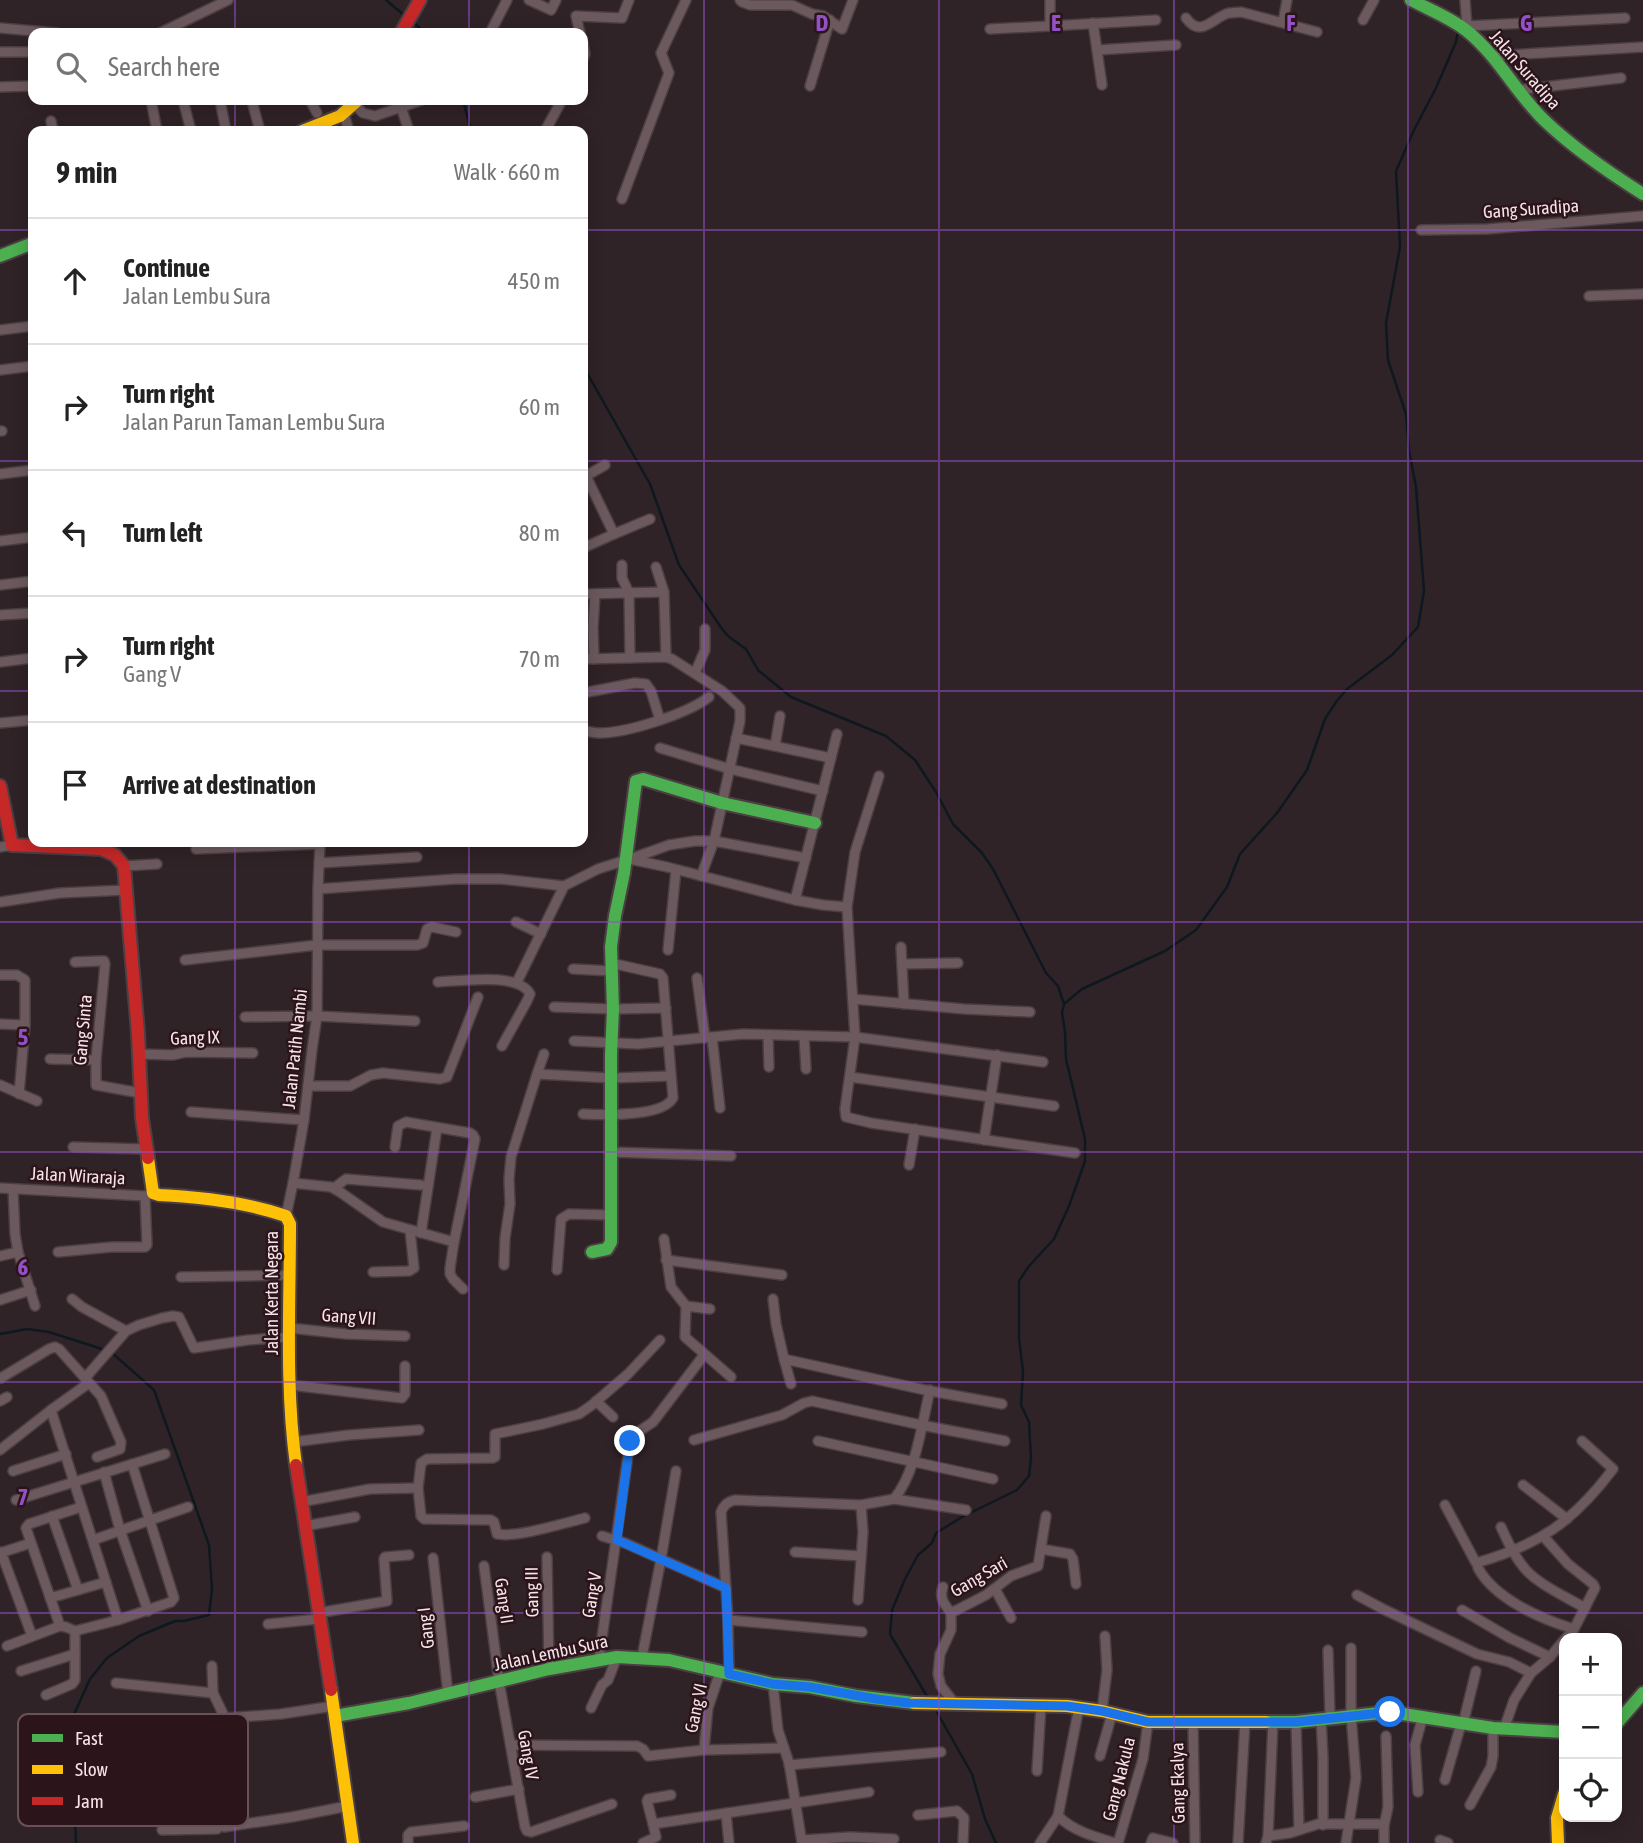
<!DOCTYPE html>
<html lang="en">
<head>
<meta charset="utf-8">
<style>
	body { margin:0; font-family:"Asap Condensed",sans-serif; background:#f2f2f2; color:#222 }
	.controls { position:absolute; right:21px; bottom:21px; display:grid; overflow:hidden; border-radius:14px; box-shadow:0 4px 18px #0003 }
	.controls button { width:63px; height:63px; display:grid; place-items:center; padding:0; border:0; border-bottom:2px solid #e0e0e0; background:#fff; color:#222; font:35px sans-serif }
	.stop { position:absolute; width:21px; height:21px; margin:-16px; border:5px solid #1a73e8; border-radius:50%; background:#fff }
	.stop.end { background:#1a73e8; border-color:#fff; box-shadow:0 2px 7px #0008 }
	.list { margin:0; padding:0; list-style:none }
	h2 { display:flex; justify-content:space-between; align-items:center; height:91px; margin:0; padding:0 28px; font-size:30px }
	h2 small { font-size:23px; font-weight:400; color:#767676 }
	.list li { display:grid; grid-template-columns:46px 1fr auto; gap:21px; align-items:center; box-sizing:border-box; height:126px; padding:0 28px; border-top:2px solid #e0e0e0 }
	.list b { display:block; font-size:26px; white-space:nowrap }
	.list p { margin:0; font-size:23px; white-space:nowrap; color:#767676 }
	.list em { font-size:23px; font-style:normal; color:#767676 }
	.icon { flex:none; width:38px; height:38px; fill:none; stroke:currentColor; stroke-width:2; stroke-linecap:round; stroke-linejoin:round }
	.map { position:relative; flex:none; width:1643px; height:1843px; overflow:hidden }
	.search { position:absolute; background:#fff; box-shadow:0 4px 18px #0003; left:28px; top:28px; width:560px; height:77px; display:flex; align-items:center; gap:18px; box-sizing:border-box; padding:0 24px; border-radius:14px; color:#767676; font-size:26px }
	.panel { position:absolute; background:#fff; box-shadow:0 4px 18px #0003; left:28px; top:126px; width:560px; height:721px; border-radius:14px }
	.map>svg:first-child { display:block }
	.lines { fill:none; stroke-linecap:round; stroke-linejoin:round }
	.stream { stroke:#0d181f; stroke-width:2.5 }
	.street-casing { stroke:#4b3f43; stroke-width:12 }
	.fast-casing { stroke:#4b3f43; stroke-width:16 }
	.slow-casing { stroke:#4b3f43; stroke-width:16 }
	.jam-casing { stroke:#4b3f43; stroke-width:16 }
	.street { stroke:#6c595e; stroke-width:9 }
	.fast { stroke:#4caf50; stroke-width:12 }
	.slow { stroke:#ffc107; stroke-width:12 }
	.jam { stroke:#c62828; stroke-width:12 }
	.route { stroke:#1a73e8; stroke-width:9 }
	.grid { fill:none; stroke:#9451c7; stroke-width:2; stroke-opacity:0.55 }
	.labels { text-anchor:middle; stroke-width:5; stroke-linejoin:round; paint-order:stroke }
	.street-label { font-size:18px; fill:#f6e4e8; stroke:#2b141a }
	.key { fill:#2b141a; stroke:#685258; stroke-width:2 }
	.key-label { font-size:19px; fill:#f6e4e8 }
	.grid-label { font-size:23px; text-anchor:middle; font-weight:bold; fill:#9451c7; stroke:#2b141a; stroke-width:5; stroke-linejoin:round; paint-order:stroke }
</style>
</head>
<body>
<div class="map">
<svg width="1643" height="1843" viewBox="0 0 1643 1843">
	<rect width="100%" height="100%" fill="#302327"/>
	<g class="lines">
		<!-- stream -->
		<g class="stream">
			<polyline points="386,0 405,16"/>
			<polyline points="413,22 425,33"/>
			<polyline points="463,100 471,131"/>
			<polyline points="583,366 650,484 679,565 722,629 729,637 746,649 758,670 791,697 886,736 915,760 936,792 953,824 982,853 993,869 1046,973 1058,986 1064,1004"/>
			<polyline points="0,1334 27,1329 49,1332 105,1350"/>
			<polyline points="928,1698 890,1634 892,1610 905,1579 918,1555 932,1543 936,1533 962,1517 1017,1490 1029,1476 1031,1458 1029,1422 1021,1405 1023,1371 1019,1339 1019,1281 1029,1266 1054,1239 1069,1206 1085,1161 1085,1139 1066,1059 1065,1032 1062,1013 1064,1004 1082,989 1165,951 1196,930 1227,887 1240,854 1277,813 1307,770 1325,719 1336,702 1347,689 1392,655 1418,627 1424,591 1416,487 1409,451 1406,414 1388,360 1386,323 1400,247 1396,171 1414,130 1436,88 1456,42 1458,30"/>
			<polyline points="934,1707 972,1774 985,1819 996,1843"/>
			<polyline points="76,1843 74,1796 65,1751 71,1721 90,1679 107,1658 139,1636 175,1621 184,1621 209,1615 212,1589 209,1545 154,1390 111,1352"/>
		</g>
		<defs>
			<g id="street">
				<polyline points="529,0 551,10 556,0"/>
				<polyline points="740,0 742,2 750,5 792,5 812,14 823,16 842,29 853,0"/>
				<polyline points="1050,0 1050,26 1156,20"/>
				<polyline points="1465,0 1467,26 1625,18"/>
				<path d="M1186 18C1201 39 1213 17 1229 13 1230 13 1240 12 1241 12L1317 32"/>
				<polyline points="1363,20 1374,0"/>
				<polyline points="1283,22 1287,0"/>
				<polyline points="1093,23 1102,85"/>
				<polyline points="0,28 57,33"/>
				<polyline points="990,29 1050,26"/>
				<polyline points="160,33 228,0"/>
				<polyline points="490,33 507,0"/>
				<polyline points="580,33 576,16 622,18 629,0"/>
				<polyline points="583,43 585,54 583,59"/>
				<polyline points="1097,50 1176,45"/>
				<polyline points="0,52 33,52"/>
				<polyline points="1491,56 1643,47"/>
				<polyline points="810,86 830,20"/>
				<polyline points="0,87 33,86"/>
				<polyline points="1517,90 1621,78"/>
				<polyline points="151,100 157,131"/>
				<polyline points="183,100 191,131"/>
				<polyline points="220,100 226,131"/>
				<polyline points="310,100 317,113"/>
				<polyline points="253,105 260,131"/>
				<polyline points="355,105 363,113 375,116 422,100"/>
				<polyline points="401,107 409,131"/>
				<polyline points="344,114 349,131"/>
				<polyline points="51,121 53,131"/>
				<polyline points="545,131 562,100"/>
				<polyline points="622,199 669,73 661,53 686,0"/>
				<polyline points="1421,230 1487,229 1643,216"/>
				<polyline points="1589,296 1643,294"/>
				<polyline points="0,330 33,326"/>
				<polyline points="0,370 33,366"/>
				<polyline points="0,431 2,431"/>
				<polyline points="0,474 33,470"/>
				<polyline points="614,534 650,519"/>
				<polyline points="0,541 33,537"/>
				<polyline points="583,548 614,534 586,476 605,465"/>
				<polyline points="622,565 622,578 629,593 630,658"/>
				<polyline points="656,567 664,592 666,657"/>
				<polyline points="0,585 33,581"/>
				<polyline points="583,594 664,592"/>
				<polyline points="0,615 33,613"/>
				<polyline points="583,659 666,657 672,659 722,691 740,708 740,721 714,841 701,876"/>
				<polyline points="594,659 593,628 595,594"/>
				<polyline points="0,662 33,658"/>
				<polyline points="695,673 705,650 705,629"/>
				<polyline points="583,693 635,683 646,684 651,691 660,720"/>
				<polyline points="0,723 33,720"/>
				<path d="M583 731C588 731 594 733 599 733 627 733 687 714 709 697"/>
				<polyline points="736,738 831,758"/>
				<polyline points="775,746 780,716"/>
				<polyline points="660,748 730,769 823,791"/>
				<polyline points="879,776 855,852 847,907 855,1037 845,1109 846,1117 871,1123 1075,1153"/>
				<polyline points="0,847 12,845"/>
				<polyline points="196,849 320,844"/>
				<polyline points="630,859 669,845 695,841 714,841 806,858"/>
				<polyline points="319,863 417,857"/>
				<polyline points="124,866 157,864"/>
				<polyline points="318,889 455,879 501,879 564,886 598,869 629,859 667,867 795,900 823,905 847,907"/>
				<polyline points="795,900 837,734"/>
				<polyline points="0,902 60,893 126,890"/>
				<polyline points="516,922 541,934"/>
				<polyline points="901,947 904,1004"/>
				<polyline points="668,950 676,870"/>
				<polyline points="185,960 317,945 417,945 423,943 427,929 432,927 456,932"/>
				<polyline points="75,962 100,961 104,961 105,964 96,1060 96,1085 140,1093"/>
				<polyline points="902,964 958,963"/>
				<polyline points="573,969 612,971"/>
				<polyline points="0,975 17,975 25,980 25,1025 19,1094"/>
				<polyline points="697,978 705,1038"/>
				<path d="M438 982C460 981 519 972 530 994L527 1001 502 1046"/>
				<polyline points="517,982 564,886"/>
				<polyline points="853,999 964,1009 1030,1012"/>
				<polyline points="554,1007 613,1009 666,1008"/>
				<polyline points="245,1017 317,1016 415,1021"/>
				<polyline points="0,1024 25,1025"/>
				<polyline points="768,1035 769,1067"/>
				<polyline points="804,1036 806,1069"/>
				<polyline points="712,1037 720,1108"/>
				<polyline points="574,1041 638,1044 743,1034 855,1037 1043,1062"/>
				<polyline points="139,1054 173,1055 186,1052 253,1053"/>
				<polyline points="50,1059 96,1060"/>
				<polyline points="537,1074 544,1054"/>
				<polyline points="850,1077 1054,1106"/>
				<polyline points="0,1085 37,1101"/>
				<polyline points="308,1086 350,1086 371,1075 383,1073 440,1079 447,1077 478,997"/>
				<polyline points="191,1112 304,1120"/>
				<path d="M583 1114C603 1115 663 1117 673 1098L663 978 660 974 611 963"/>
				<polyline points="984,1140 997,1055"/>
				<polyline points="73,1147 146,1149"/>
				<polyline points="395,1147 398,1126 406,1122 470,1133 473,1135 475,1139 454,1242 450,1268 450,1274 453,1279 463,1289"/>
				<polyline points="611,1152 731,1156"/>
				<polyline points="909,1165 915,1129"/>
				<polyline points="293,1183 331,1187 340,1192 383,1222 454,1242"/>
				<polyline points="0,1188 145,1196 153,1193"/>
				<polyline points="334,1188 346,1179 421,1185"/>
				<polyline points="13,1189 15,1234 18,1252 35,1306"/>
				<polyline points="286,1216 293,1183 304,1120 312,1050 317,1016 318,889 320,842"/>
				<polyline points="421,1233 437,1128"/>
				<polyline points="664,1239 671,1287 686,1306 685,1337 731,1377"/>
				<polyline points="58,1252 112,1247 145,1247 147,1245 145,1196"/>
				<polyline points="0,1256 18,1252"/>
				<polyline points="666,1260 782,1275"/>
				<polyline points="504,1265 505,1238 510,1204 509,1179 511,1157 537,1074 611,1078 671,1076"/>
				<polyline points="557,1270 561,1219 569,1214 611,1215"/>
				<polyline points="373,1272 409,1271 414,1268 410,1230"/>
				<polyline points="181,1277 291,1275"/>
				<polyline points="72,1299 82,1307 126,1331"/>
				<polyline points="773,1299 776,1324 784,1359 925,1390 1002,1404"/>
				<polyline points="0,1300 31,1290"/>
				<polyline points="686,1306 710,1309"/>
				<polyline points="290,1328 346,1334 405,1336"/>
				<polyline points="784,1359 791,1384"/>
				<polyline points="86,1377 126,1331 139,1325 162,1318 173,1316 179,1317 194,1348 248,1340 290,1337"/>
				<polyline points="1,1378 49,1349 55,1347 59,1349 101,1396 121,1442 120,1449 97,1457"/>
				<polyline points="290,1385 402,1398 405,1394 405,1366"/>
				<polyline points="0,1401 7,1397"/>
				<polyline points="596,1401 613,1417"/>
				<polyline points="694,1440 782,1415 804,1403 812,1401 921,1425 1005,1441"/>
				<polyline points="818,1441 993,1479"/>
				<polyline points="293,1442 349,1435 419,1430"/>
				<polyline points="0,1450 51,1410 89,1383"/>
				<polyline points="13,1471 66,1454"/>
				<polyline points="104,1472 120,1530 148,1611"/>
				<polyline points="1523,1485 1567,1519"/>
				<polyline points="894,1499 966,1510"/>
				<polyline points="16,1500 165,1454"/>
				<polyline points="301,1502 370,1489 418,1488"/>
				<path d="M1445 1505 1476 1563C1539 1545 1573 1522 1613 1469L1582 1441"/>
				<polyline points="52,1516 78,1590"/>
				<path d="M585 1518C564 1523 516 1538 497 1534L494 1522 491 1520 424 1519 421 1516 418 1488 421 1463 427 1459 493 1458 495 1457V1434L543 1424 579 1414 592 1405 628 1374 660 1340"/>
				<polyline points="305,1526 355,1517"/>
				<path d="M1501 1527C1507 1540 1513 1554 1522 1565 1534 1583 1567 1597 1585 1608"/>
				<polyline points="602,1536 625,1543 726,1588"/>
				<polyline points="1543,1536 1568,1564 1593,1584 1595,1588 1574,1629 1566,1638"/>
				<polyline points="93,1540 188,1507"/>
				<polyline points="1041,1549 1070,1554 1073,1559 1076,1584"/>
				<polyline points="1,1552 32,1636"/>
				<polyline points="795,1552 861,1556"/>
				<polyline points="0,1553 31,1543"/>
				<polyline points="547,1557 549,1669"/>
				<polyline points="433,1558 448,1694"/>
				<polyline points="484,1566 499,1681 525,1827 527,1831 531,1832 612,1804"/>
				<path d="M1478 1568C1495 1599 1541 1619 1574 1629"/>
				<path d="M943 1587C939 1598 944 1604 951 1613"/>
				<polyline points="995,1589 1011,1618"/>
				<polyline points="1357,1595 1383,1609 1477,1654 1509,1662 1531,1673"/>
				<polyline points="50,1598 106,1582"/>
				<polyline points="858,1600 863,1532 861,1505"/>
				<polyline points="1462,1610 1510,1638 1550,1657"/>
				<polyline points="318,1613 387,1601 384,1559 385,1557 409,1555"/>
				<polyline points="118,1620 171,1602 174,1598 132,1464"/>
				<polyline points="728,1620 862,1632"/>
				<polyline points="268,1624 319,1619"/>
				<polyline points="75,1631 66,1627 60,1626 26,1528 29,1524 81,1507"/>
				<polyline points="7,1646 60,1626"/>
				<polyline points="1328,1650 1330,1717"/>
				<polyline points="642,1657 661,1559 676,1471"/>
				<polyline points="599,1659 630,1441 635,1434 653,1422 704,1355"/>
				<polyline points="212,1666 213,1693"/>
				<polyline points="21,1671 75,1654"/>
				<path d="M729 1674 728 1620 721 1512C724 1505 727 1502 735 1500L861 1505 894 1499C916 1473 922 1423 930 1390"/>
				<polyline points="116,1683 213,1693 225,1718"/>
				<polyline points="773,1684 778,1730 789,1763 802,1843"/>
				<polyline points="46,1695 72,1684 75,1680 75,1631 118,1620 51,1410"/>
				<polyline points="955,1704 941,1686 938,1674 940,1654 951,1630 951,1613 986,1595 1011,1576 1038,1566 1046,1516"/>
				<path d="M1079 1707 1058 1816C1073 1831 1095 1837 1115 1843"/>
				<polyline points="591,1708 602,1685 608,1680 617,1657"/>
				<polyline points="1102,1711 1107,1670 1105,1636"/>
				<polyline points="225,1718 281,1714 334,1706"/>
				<polyline points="1321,1719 1323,1757 1323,1825"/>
				<polyline points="1193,1722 1195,1843"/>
				<polyline points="1296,1722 1299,1830"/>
				<polyline points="1463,1724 1476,1671"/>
				<polyline points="1504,1729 1514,1700 1531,1673 1550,1657 1564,1640"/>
				<polyline points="511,1745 637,1746 643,1749 648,1756 704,1750 784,1748"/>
				<polyline points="704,1750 708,1708 720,1672"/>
				<polyline points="1100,1756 1112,1714"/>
				<polyline points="83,1758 218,1755"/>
				<polyline points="789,1765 941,1752"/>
				<polyline points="1037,1771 1041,1705"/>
				<polyline points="1445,1780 1461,1724"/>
				<polyline points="1418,1792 1415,1745 1423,1716"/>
				<polyline points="106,1797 217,1796"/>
				<polyline points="475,1797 519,1789"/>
				<polyline points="1470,1805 1491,1767 1493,1756 1493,1728"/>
				<polyline points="726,1813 729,1843"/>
				<polyline points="918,1815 957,1811 964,1818 963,1843"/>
				<polyline points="653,1824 647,1801 648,1799 671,1795"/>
				<polyline points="1384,1826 1388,1807 1386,1736"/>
				<polyline points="224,1827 292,1817 348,1806"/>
				<polyline points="162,1830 217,1829 218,1727 221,1721 225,1718"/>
				<polyline points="1268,1836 1273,1722"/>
				<polyline points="802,1840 850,1837 894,1839"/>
				<polyline points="1440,1840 1448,1843"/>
				<polyline points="408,1843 408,1835 411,1832 464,1826"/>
				<polyline points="643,1843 656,1837 653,1824 869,1792"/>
				<polyline points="1040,1843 1058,1816"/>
				<polyline points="1118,1843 1143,1759 1148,1722"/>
				<polyline points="1151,1843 1153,1838 1173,1843"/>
				<polyline points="1238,1843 1245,1722"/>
				<polyline points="1266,1843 1268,1836 1290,1833 1318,1824 1381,1824 1384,1826 1384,1843"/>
				<polyline points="1346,1843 1356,1778 1351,1715 1351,1648"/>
			</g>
			<g id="fast">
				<path d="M1411 0C1430 10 1451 18 1467 31 1498 56 1516 93 1544 120 1574 149 1608 172 1643 194"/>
				<polyline points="0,256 33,243"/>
				<polyline points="592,1252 607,1249 611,1242 611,1055 613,1009 611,947 615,916 624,873 636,781 643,779 722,803 815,823"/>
				<polyline points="335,1716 409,1703 549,1669 617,1657 669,1660 773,1684 810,1687 856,1696 914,1703"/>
				<polyline points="1266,1722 1296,1722 1390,1712 1493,1728 1564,1732"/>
				<polyline points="1617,1723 1643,1693"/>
			</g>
			<g id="slow">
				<polyline points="302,131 340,116 358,100"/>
				<path d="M148 1158 153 1193 159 1195C202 1197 245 1202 286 1216L290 1224C290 1304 285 1386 296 1465"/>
				<polyline points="331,1690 353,1843"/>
				<polyline points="914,1703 1067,1706 1102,1711 1148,1722 1266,1722"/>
				<polyline points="1558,1843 1557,1818 1564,1794"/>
			</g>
			<g id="jam">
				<polyline points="401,33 420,0"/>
				<polyline points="0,786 12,845 101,849 115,855 124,866 138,1033 142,1118 148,1158"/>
				<polyline points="296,1465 331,1690"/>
			</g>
		</defs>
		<!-- street casing -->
		<use href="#street" class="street-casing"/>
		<!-- fast casing -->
		<use href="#fast" class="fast-casing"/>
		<!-- slow casing -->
		<use href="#slow" class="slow-casing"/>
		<!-- jam casing -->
		<use href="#jam" class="jam-casing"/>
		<!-- street -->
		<use href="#street" class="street"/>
		<!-- fast -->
		<use href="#fast" class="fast"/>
		<!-- slow -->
		<use href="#slow" class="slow"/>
		<!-- jam -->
		<use href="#jam" class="jam"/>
	</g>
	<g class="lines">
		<!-- route -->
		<polyline class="route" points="630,1441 617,1540 726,1588 729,1674 773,1684 810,1687 876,1699 909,1703 1067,1706 1102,1711 1148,1722 1296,1722 1390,1712"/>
	</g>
	<!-- grid -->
	<path class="grid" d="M235 0V33M469 0V33M704 0V1843M939 0V1843M1174 0V1843M1408 0V1843M235 100V131M469 100V131M0 230H33M583 230H1643M0 461H33M583 461H1643M0 691H33M583 691H1643M235 842V1843M469 842V1843M0 922H1643M0 1152H1643M0 1382H1643M0 1613H1643"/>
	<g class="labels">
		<!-- street labels -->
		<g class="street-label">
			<text transform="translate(1525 70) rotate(49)" y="6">Jalan Suradipa</text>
			<text transform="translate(1531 209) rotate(-4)" y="6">Gang Suradipa</text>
			<text transform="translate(83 1030) rotate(-85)" y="6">Gang Sinta</text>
			<text transform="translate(195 1038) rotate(-2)" y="6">Gang IX</text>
			<text transform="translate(295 1049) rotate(-84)" y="6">Jalan Patih Nambi</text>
			<text transform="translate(78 1176) rotate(3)" y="6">Jalan Wiraraja</text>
			<text transform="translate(272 1293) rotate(-90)" y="6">Jalan Kerta Negara</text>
			<text transform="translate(349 1317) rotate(4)" y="6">Gang VII</text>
			<text transform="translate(979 1577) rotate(-30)" y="6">Gang Sari</text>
			<text transform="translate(532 1592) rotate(-91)" y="6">Gang III</text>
			<text transform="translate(592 1595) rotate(-81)" y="6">Gang V</text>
			<text transform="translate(504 1601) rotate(82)" y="6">Gang II</text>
			<text transform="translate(426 1628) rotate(-96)" y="6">Gang I</text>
			<text transform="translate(551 1653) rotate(-12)" y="6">Jalan Lembu Sura</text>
			<text transform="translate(696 1708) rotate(-78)" y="6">Gang VI</text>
			<text transform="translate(528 1755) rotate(80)" y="6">Gang IV</text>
			<text transform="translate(1119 1779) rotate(-76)" y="6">Gang Nakula</text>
			<text transform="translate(1178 1783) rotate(-91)" y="6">Gang Ekalya</text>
		</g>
	</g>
	<!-- legend -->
	<rect x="18" y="1714" width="230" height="112" rx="10" class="key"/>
	<rect x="32" y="1734" width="31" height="8" fill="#4caf50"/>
	<rect x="32" y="1765" width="31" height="9" fill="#ffc107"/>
	<rect x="32" y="1797" width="31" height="8" fill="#c62828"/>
	<g class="key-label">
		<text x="75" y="1745">Fast</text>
		<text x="75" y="1776">Slow</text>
		<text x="75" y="1808">Jam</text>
	</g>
	<g class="grid-label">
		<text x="822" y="31">D</text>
		<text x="1056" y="31">E</text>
		<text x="1291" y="31">F</text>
		<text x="1526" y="31">G</text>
		<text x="23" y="1045">5</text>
		<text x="23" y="1275">6</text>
		<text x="23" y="1505">7</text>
	</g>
</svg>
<div class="controls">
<button>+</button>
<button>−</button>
<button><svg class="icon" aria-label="locate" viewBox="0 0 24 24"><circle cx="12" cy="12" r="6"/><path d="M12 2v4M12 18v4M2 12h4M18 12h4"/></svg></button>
</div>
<div class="stop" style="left:1390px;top:1712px"></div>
<div class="stop end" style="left:630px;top:1441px"></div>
<div class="search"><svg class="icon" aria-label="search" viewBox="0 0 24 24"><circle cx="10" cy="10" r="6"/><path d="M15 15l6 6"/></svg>Search here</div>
<section class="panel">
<h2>9 min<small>Walk · 660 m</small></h2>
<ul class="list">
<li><svg class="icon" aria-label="ahead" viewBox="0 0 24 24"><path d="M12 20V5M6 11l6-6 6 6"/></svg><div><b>Continue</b><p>Jalan Lembu Sura</p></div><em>450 m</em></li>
<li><svg class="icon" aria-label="right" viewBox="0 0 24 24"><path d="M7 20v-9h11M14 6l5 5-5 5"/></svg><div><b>Turn right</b><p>Jalan Parun Taman Lembu Sura</p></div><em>60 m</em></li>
<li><svg class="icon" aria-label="left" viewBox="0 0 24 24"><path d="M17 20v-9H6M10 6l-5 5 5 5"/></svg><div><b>Turn left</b></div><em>80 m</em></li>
<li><svg class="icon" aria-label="right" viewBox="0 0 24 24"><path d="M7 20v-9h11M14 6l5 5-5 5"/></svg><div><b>Turn right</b><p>Gang V</p></div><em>70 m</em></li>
<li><svg class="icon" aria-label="arrive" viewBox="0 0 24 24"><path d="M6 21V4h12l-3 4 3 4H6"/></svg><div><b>Arrive at destination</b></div></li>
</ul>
</section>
</div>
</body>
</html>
